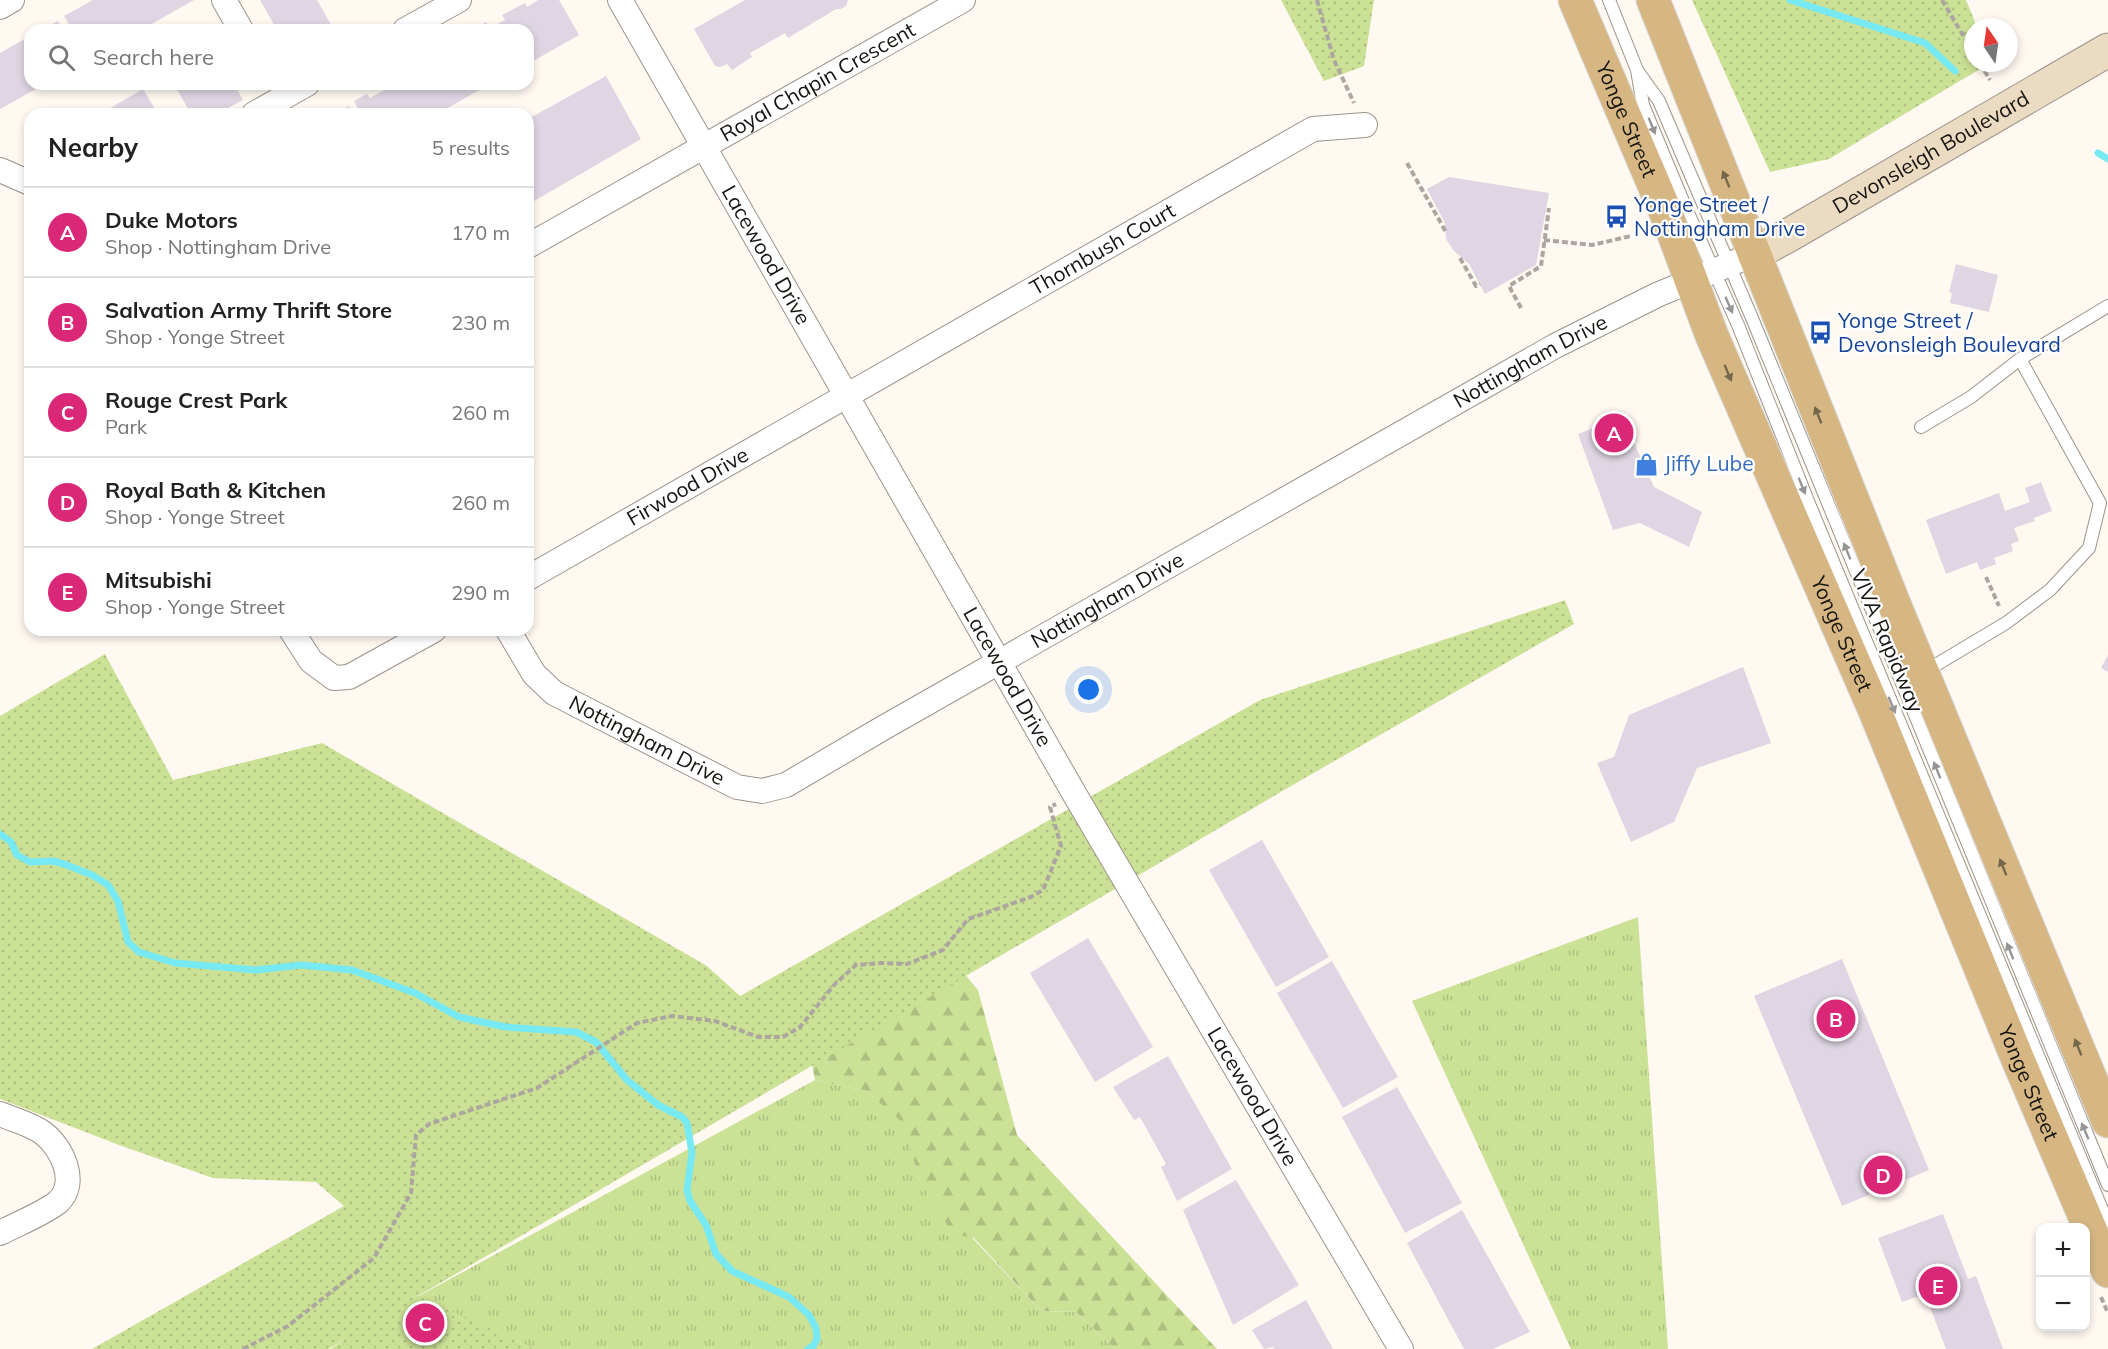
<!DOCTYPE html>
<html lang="en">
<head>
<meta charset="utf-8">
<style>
	body { margin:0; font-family:Mulish,sans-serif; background:#f2f2f2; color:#222 }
	.controls { position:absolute; right:18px; bottom:18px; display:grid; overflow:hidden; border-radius:12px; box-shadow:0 3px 9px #0003 }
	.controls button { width:54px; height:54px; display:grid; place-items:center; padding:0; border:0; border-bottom:2px solid #e0e0e0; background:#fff; color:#222; font:30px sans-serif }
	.compass { position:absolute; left:1964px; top:18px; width:54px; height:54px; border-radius:50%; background:#fff; box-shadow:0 3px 9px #0003; rotate:347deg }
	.you { position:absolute; left:1089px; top:690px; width:21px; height:21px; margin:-15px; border:4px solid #fff; border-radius:50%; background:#1a73e8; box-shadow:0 0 0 9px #1a73e833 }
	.badge { display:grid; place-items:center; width:39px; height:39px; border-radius:50%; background:#db2777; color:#fff; font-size:20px; font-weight:700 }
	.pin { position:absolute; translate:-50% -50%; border:3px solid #fff; box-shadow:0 2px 6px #0006 }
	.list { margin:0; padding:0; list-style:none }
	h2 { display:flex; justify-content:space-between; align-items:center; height:78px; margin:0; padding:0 24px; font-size:26px }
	h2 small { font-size:20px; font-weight:400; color:#767676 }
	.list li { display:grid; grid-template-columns:39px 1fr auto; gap:18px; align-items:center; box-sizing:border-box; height:90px; padding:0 24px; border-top:2px solid #e0e0e0 }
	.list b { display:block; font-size:22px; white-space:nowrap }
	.list p { margin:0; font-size:20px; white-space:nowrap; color:#767676 }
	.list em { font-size:20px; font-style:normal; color:#767676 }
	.icon { flex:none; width:33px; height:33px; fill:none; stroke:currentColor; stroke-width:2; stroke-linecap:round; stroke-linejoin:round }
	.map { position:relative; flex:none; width:2108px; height:1349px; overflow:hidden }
	.search { position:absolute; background:#fff; box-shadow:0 3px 9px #0003; left:24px; top:24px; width:510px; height:66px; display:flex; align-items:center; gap:15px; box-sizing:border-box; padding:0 21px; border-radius:18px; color:#767676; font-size:22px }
	.panel { position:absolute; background:#fff; box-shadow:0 3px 9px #0003; left:24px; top:108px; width:510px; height:528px; border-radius:18px }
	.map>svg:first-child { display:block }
	.grass { fill:url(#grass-tufts) }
	.forest { fill:url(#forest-firs) }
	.park { fill:url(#park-dots) }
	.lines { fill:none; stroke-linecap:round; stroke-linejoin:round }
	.stream { stroke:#77e9f3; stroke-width:7 }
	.building { fill:#ded6e2 }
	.lane-casing { stroke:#9c9389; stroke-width:14 }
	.street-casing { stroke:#9c9389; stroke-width:26 }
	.secondary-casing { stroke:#9c9389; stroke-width:35 }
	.primary-casing { stroke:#dad9d9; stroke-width:35 }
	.path { stroke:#aba6a0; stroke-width:4; stroke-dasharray:6 3; stroke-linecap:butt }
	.lane { stroke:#fff; stroke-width:12 }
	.street { stroke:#fff; stroke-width:24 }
	.secondary { stroke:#ebdbc2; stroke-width:33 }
	.primary { stroke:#d6b784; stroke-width:33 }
	.oneway { fill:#979593 }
	.oneway2 { fill:#76664a }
	.labels { text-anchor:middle; stroke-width:4.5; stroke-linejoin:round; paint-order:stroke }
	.street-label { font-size:21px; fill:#171410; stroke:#fff }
	.transit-label { font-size:21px; fill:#164399; stroke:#fff; text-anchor:start }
	.shop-label { font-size:21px; fill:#366cbe; stroke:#fff; text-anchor:start }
</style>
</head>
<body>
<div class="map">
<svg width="2108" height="1349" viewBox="0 0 2108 1349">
	<defs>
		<pattern id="grass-tufts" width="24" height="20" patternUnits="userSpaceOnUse" patternTransform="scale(1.5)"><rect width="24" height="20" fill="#cbe196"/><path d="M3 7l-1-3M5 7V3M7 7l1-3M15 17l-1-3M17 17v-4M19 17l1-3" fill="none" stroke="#aec080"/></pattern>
		<pattern id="forest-firs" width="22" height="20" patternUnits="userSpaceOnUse" patternTransform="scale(1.5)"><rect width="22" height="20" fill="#cbe196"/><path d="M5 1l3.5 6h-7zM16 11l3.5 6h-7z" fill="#aec080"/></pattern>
		<pattern id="park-dots" width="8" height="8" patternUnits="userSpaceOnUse" patternTransform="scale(1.5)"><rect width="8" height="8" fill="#cbe196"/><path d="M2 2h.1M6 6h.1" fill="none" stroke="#aec080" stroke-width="1.8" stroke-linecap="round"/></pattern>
	</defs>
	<rect width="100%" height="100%" fill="#fff9f2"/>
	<!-- grass -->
	<g class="grass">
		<polygon points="1638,917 1668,1349 1571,1349 1412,1001"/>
		<polygon points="815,1080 866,1091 904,1123 920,1182 1041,1311 1076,1312 1113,1347 1120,1349 535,1349 417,1297"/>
	</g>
	<!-- forest -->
	<polygon class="forest" points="958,966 978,990 1017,1135 1217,1349 1120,1349 1113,1347 1076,1312 1041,1311 974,1238 953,1234 920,1182 903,1123 866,1091 815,1080 809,1049"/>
	<!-- park -->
	<g class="park">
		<polygon points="1281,0 1374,0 1364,66 1324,81"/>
		<polygon points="1692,0 1966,0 1977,27 1973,27 1973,63 1990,63 1829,159 1770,172"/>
		<polygon points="1565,600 1574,624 1310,775 418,1296 535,1349 330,1349 346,1339 328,1349 92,1349 344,1206 316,1182 213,1178 119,1145 0,1099 0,716 105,654 173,780 322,743 707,966 740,996 1260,700"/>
	</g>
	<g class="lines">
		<!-- stream -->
		<g class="stream">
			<polyline points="1790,0 1925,43 1955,71"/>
			<polyline points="2098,153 2108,159"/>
			<polyline points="0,834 11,842 17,855 30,862 53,861 64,864 92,875 108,885 118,901 128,942 139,952 175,963 256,970 301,965 352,970 415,993 459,1017 506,1027 576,1032 596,1042 627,1080 658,1105 682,1117 687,1123 692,1153 687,1190 690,1201 706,1225 716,1254 732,1271 789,1297 809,1315 816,1328 817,1339 813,1346 808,1349"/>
		</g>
	</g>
	<!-- building -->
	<g class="building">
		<polygon points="93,0 194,0 141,30 72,30 64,16"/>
		<polygon points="260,0 317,0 334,30 277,30"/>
		<polygon points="538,0 559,0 579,35 528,64 528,30 471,30 486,22 490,28 505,20 502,15 525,3 527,7"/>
		<polygon points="745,0 848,0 846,6 841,9 836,9 788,38 785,33 750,53 752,57 732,70 727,64 720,67 715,66 694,29"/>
		<polygon points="58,21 63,30 41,30"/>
		<polygon points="30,36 30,84 45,84 0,109 0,53"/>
		<polygon points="606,76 641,139 529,204 528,119"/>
		<polygon points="174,84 234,84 243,100 217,114 191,114"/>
		<polygon points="381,84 490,84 437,114 361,114 354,101 367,94 370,98 384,90"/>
		<polygon points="143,89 158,114 100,114"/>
		<polygon points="349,106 354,114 336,114"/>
		<polygon points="1449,177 1549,193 1536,265 1485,294 1469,264 1454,251 1446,239 1445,223 1427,189"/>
		<polygon points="1956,264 1998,275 1989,312 1950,303 1952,293 1949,292"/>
		<polygon points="1622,417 1654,487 1702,512 1689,547 1640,523 1613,530 1578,434"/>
		<polygon points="2041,482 2052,511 2034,518 2035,521 2014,528 2019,541 2011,544 2013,551 1994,558 1996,564 1980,570 1977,562 1946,574 1926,520 1999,493 2005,511 2030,502 2025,488"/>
		<polygon points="2108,655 2108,672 2101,668"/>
		<polygon points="1743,667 1771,743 1697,768 1674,822 1631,842 1597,763 1614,757 1629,715"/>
		<polygon points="1262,840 1329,957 1276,987 1209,870"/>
		<polygon points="1088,938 1153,1047 1095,1082 1030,973"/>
		<polygon points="1842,959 1929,1170 1842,1206 1754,996"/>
		<polygon points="1332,961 1398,1077 1343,1108 1277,993"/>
		<polygon points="1168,1056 1232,1169 1177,1201 1161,1167 1166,1164 1140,1117 1134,1120 1113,1087"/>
		<polygon points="1397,1087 1462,1203 1405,1233 1342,1117"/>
		<polygon points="1236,1180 1299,1285 1233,1325 1183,1210"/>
		<polygon points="1462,1210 1530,1332 1493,1349 1464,1349 1407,1243"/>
		<polygon points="1943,1214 1968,1279 1976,1276 2003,1349 1946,1349 1925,1294 1902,1302 1878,1238"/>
		<polygon points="1306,1300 1333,1349 1274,1349 1273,1347 1264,1349 1252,1330"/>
	</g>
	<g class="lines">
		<defs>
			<g id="lane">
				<polyline points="1609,0 1637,70 1643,105 1685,206 1738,325 1810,506 2108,1224"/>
				<polyline points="1639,73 1659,101 1752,318 2108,1185"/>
				<polyline points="1921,427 1971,397 2020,359 2108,306"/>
				<polyline points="1924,672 2006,623 2050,590 2089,548 2100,503 2020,359"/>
			</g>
			<g id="street">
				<polyline points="224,0 241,30"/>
				<path id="s1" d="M620 0 1075 795 1401 1349"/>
				<polyline points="0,7 12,0"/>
				<polyline points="405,30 459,0"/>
				<polyline points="254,114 307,84"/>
				<polyline points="0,170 30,183"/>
				<path id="s2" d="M528 246 963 0"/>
				<path id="s3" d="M528 578 1313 129 1365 125"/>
				<polyline points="291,630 311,661 334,678 349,677 434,630"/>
				<path id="s4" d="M508 630 534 674 554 693 737 787 762 791 786 785 883 728 1555 346 1657 295 1754 254"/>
				<path d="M0 1114C14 1120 31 1124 43 1133 62 1147 79 1183 58 1202 43 1214 17 1224 0 1233"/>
			</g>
			<g id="secondary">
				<path id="s5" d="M1754 254 1789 235 2108 50"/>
			</g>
			<g id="primary">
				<path id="s6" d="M1575 0 1666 213 1712 336 1875 711 2016 1055 2108 1271"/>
				<polyline points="1653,0 1895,606 2108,1121"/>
			</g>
		</defs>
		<!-- lane casing -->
		<use href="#lane" class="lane-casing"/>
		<!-- street casing -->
		<use href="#street" class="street-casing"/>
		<!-- secondary casing -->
		<use href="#secondary" class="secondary-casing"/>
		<!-- primary casing -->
		<use href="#primary" class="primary-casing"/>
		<!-- path -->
		<g class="path">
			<polyline points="1317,0 1334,60 1354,103"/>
			<polyline points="1942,0 1973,52"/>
			<polyline points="1980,63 1990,80"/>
			<polyline points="1407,163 1446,232"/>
			<polyline points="1544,240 1592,245 1631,236"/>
			<polyline points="1460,258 1476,286 1480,284"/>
			<polyline points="1521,308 1509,286 1541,266 1549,208"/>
			<polyline points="1986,577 1999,606"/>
			<polyline points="2101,1297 2108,1313"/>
			<polyline points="243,1349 288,1326 374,1258 411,1193 416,1135 429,1124 537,1088 637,1023 672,1016 715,1021 758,1037 783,1037 800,1027 835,984 856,965 881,963 907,964 943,950 968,919 1031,897 1043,890 1061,846 1050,807 1056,804"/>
		</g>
		<!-- lane -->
		<use href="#lane" class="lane"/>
		<!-- street -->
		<use href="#street" class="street"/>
		<!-- secondary -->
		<use href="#secondary" class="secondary"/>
		<!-- primary -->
		<use href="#primary" class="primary"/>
	</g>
	<!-- one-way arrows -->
	<defs><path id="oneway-solid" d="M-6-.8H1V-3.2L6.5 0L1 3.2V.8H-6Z" transform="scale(1.5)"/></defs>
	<g class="oneway">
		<use href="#oneway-solid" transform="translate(1652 126) rotate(68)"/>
		<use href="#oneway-solid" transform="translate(1729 305) rotate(66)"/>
		<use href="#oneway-solid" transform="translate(1802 486) rotate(68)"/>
		<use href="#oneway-solid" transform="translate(1847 551) rotate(-112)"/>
		<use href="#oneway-solid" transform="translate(1892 705) rotate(67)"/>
		<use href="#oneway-solid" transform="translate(1937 770) rotate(-112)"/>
		<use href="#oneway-solid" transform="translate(2010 951) rotate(-112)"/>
		<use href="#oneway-solid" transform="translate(2085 1131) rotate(-113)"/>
	</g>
	<g class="oneway2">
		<use href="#oneway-solid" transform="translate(1726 179) rotate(-112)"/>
		<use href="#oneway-solid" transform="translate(1728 373) rotate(67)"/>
		<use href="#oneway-solid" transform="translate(1818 415) rotate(-112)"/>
		<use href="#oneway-solid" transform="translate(2003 867) rotate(-112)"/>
		<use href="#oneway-solid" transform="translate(2078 1047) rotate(-112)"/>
	</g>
	<!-- icons -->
	<defs>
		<symbol id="bus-bare" viewBox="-9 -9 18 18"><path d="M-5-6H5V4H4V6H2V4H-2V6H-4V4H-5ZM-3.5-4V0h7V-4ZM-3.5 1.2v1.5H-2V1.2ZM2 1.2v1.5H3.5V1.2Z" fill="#1a4fb4" stroke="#fff" stroke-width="2.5" paint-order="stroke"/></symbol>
		<symbol id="shop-bare" viewBox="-9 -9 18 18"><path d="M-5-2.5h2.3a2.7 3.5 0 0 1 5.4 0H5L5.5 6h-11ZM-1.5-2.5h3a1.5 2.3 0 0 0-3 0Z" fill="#3f7fe0" stroke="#fff" stroke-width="2.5" paint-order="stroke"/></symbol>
	</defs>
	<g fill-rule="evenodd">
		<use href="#bus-bare" x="1600" y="200" width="33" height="33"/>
		<use href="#bus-bare" x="1804" y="316" width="33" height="33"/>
		<use href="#shop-bare" x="1630" y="448" width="33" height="33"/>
	</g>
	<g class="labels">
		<!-- street labels -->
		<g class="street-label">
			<text dy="7" stroke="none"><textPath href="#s2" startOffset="333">Royal Chapin Crescent</textPath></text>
			<text dy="7" stroke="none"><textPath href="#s6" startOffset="130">Yonge Street</textPath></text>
			<text dy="7" stroke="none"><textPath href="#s5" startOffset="204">Devonsleigh Boulevard</textPath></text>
			<text dy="7" stroke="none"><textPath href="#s3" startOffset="662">Thornbush Court</textPath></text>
			<text dy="7" stroke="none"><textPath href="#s1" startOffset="294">Lacewood Drive</textPath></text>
			<text dy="7" stroke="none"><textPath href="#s4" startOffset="1191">Nottingham Drive</textPath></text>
			<text dy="7" stroke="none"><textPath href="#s3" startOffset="184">Firwood Drive</textPath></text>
			<text dy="7" stroke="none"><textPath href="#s4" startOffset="705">Nottingham Drive</textPath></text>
			<text dy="7" stroke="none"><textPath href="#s6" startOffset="688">Yonge Street</textPath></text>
			<text transform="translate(1887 641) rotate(67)" y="7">VIVA Rapidway</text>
			<text dy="7" stroke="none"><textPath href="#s1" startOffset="780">Lacewood Drive</textPath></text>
			<text dy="7" stroke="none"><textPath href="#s4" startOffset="183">Nottingham Drive</textPath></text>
			<text dy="7" stroke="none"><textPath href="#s6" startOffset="1174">Yonge Street</textPath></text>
			<text dy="7" stroke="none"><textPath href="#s1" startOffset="1266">Lacewood Drive</textPath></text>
		</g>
		<!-- transit labels -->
		<g class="transit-label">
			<text x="1634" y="212">Yonge Street /<tspan x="1634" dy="24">Nottingham Drive</tspan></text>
			<text x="1838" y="328">Yonge Street /<tspan x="1838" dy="24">Devonsleigh Boulevard</tspan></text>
		</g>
		<!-- shop labels -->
		<g class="shop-label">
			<text x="1664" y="471">Jiffy Lube</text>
		</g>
	</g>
</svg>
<div class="controls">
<button>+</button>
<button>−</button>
</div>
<svg class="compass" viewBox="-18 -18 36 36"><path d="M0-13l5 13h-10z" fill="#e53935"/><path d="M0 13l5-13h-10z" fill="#767676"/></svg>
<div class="you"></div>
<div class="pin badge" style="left:1614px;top:433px">A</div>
<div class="pin badge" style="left:1836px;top:1019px">B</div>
<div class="pin badge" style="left:425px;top:1323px">C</div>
<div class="pin badge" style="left:1883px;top:1175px">D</div>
<div class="pin badge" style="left:1938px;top:1286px">E</div>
<div class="search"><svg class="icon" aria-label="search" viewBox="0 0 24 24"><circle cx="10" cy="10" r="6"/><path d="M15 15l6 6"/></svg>Search here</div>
<section class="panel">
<h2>Nearby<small>5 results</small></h2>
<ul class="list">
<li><span class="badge">A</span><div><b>Duke Motors</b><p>Shop · Nottingham Drive</p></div><em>170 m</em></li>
<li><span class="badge">B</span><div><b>Salvation Army Thrift Store</b><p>Shop · Yonge Street</p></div><em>230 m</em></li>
<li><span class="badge">C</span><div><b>Rouge Crest Park</b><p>Park</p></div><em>260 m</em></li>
<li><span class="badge">D</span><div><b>Royal Bath &amp; Kitchen</b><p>Shop · Yonge Street</p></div><em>260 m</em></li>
<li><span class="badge">E</span><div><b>Mitsubishi</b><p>Shop · Yonge Street</p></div><em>290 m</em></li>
</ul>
</section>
</div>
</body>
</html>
